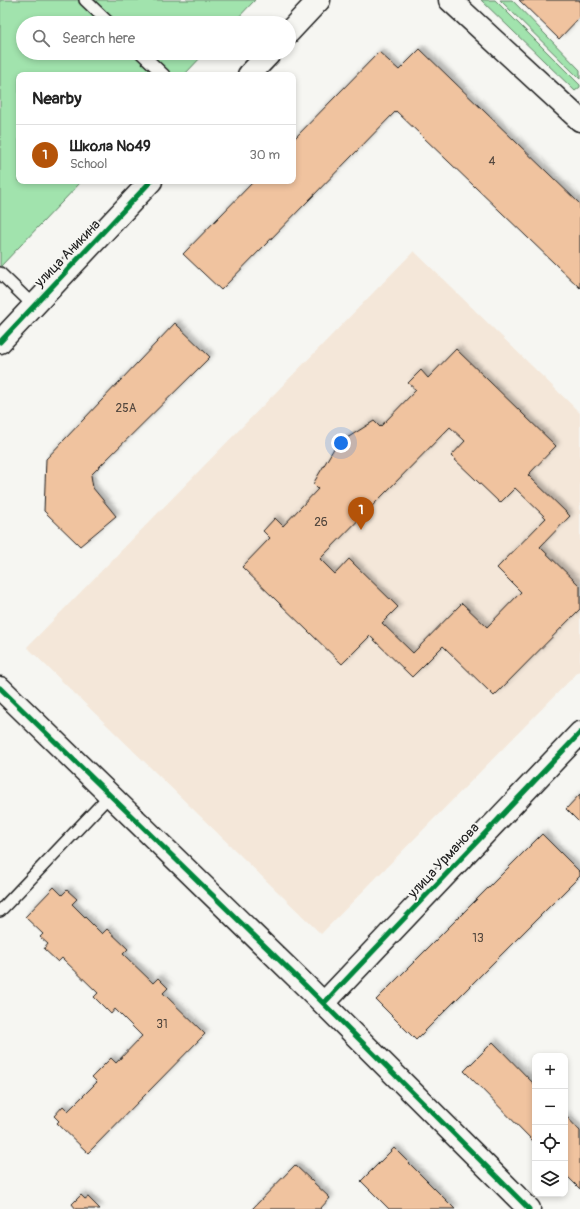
<!DOCTYPE html>
<html lang="en">
<head>
<meta charset="utf-8">
<style>
	body { margin:0; font-family:Pangolin,sans-serif; background:#f6f6f6; color:#222 }
	.controls { position:absolute; right:12px; bottom:12px; display:grid; overflow:hidden; border-radius:8px; box-shadow:0 2px 6px #0003 }
	.controls button { width:36px; height:36px; display:grid; place-items:center; padding:0; border:0; border-bottom:1px solid #e0e0e0; background:#fff; color:#222; font:20px sans-serif }
	.you { position:absolute; left:341px; top:443px; width:14px; height:14px; margin:-10px; border:3px solid #fff; border-radius:50%; background:#1a73e8; box-shadow:0 0 0 6px #1a73e833 }
	.badge { display:grid; place-items:center; width:26px; height:26px; border-radius:50%; background:#b45309; color:#fff; font-size:13px; font-weight:700 }
	.pin { position:absolute; translate:-50% -33px; filter:drop-shadow(0 1px 2px #0008) }
	.pin::after { content:''; position:absolute; top:21px; width:14px; height:12px; background:inherit; clip-path:polygon(0 0,100% 0,50% 100%) }
	.list { margin:0; padding:0; list-style:none }
	h2 { display:flex; justify-content:space-between; align-items:center; height:52px; margin:0; padding:0 16px; font-size:17px }
	h2 small { font-size:13px; font-weight:400; color:#767676 }
	.list li { display:grid; grid-template-columns:26px 1fr auto; gap:12px; align-items:center; box-sizing:border-box; height:60px; padding:0 16px; border-top:1px solid #e0e0e0 }
	.list b { display:block; font-size:15px; white-space:nowrap }
	.list p { margin:0; font-size:13px; white-space:nowrap; color:#767676 }
	.list em { font-size:13px; font-style:normal; color:#767676 }
	.icon { flex:none; width:22px; height:22px; fill:none; stroke:currentColor; stroke-width:2; stroke-linecap:round; stroke-linejoin:round }
	.map { position:relative; flex:none; width:580px; height:1209px; overflow:hidden }
	.search { position:absolute; background:#fff; box-shadow:0 2px 6px #0003; left:16px; top:16px; width:280px; height:44px; display:flex; align-items:center; gap:10px; box-sizing:border-box; padding:0 14px; border-radius:22px; color:#767676; font-size:15px }
	.panel { position:absolute; background:#fff; box-shadow:0 2px 6px #0003; left:16px; top:72px; width:280px; height:112px; border-radius:8px }
	.map>svg:first-child { display:block }
	.built { fill:#f4e7d9 }
	.green { fill:#a1e3ad; stroke:#5e8064 }
	.building { fill:#f0c39f; stroke:#1c1c1c; fill-rule:evenodd; filter:url(#shadow) }
	.lines { fill:none; stroke-linecap:round; stroke-linejoin:round }
	.service-casing { stroke:#1c1c1c; stroke-width:14 }
	.minor-casing { stroke:#1c1c1c; stroke-width:25 }
	.tertiary-casing { stroke:#1c1c1c; stroke-width:25 }
	.service { stroke:#f6f6f2; stroke-width:11 }
	.minor { stroke:#f6f6f2; stroke-width:22 }
	.tertiary { stroke:#f6f6f2; stroke-width:22 }
	.cycleway-casing { stroke:#f6f6f2; stroke-width:8 }
	.cycleway { stroke:#00873e; stroke-width:5 }
	.labels { text-anchor:middle; stroke-width:4; stroke-linejoin:round; paint-order:stroke }
	.number-label { font-size:12px; fill:#51463d }
	.street-label { font-size:14px; fill:#1c1c1c; stroke:#f6f6f2 }
</style>
</head>
<body>
<div class="map">
<svg width="580" height="1209" viewBox="0 0 580 1209">
	<defs>
		<filter id="shadow"><feDropShadow dx="3.5" dy="-3.5" stdDeviation="2" flood-color="#0004"/></filter>
	</defs>
	<rect width="100%" height="100%" fill="#f6f6f2"/>
	<filter id="ink" filterUnits="userSpaceOnUse"><feTurbulence type="fractalNoise" baseFrequency=".025" numOctaves="2"/><feDisplacementMap in="SourceGraphic" scale="8" xChannelSelector="R" yChannelSelector="G"/><feConvolveMatrix kernelMatrix="1 2 1 2 8 2 1 2 1" color-interpolation-filters="sRGB"/></filter>
	<g filter="url(#ink)">
		<!-- built -->
		<polygon class="built" points="414,251 580,413 580,670 321,934 27,647"/>
		<!-- green -->
		<g class="green">
			<polygon points="0,0 255,0 233,23 23,23 23,53 205,53 184,75 19,75 19,181 82,181 0,267"/>
			<polygon points="481,0 495,0 580,85 580,87 575,91"/>
			<polygon points="500,0 512,0 580,70 580,79"/>
		</g>
		<!-- building -->
		<g class="building">
			<polygon points="519,0 580,0 580,17 559,39"/>
			<polygon points="420,49 580,204 580,288 396,111 221,290 183,254 254,181 293,181 293,140 379,52 399,70"/>
			<polygon points="175,323 210,357 91,475 93,488 116,516 80,546 44,511 46,459"/>
			<path d="M456 349 556 446 528 475 570 516 540 547 580 586V609L494 696 443 646 412 677 370 636 342 664 242 567 270 538 263 531 275 518 283 526 318 489 313 484 336 445 374 421 380 427 416 390 408 383 421 370 428 378ZM450 427 465 441 451 456 500 503 515 488 546 518 497 568 521 592 487 627 462 603 413 653 382 623 398 607 349 559 335 574 320 559Z"/>
			<polygon points="580,794 580,823 566,809"/>
			<polygon points="542,834 580,872 580,876 416,1040 376,1000"/>
			<polygon points="54,887 62,895 67,890 77,899 72,904 102,934 107,929 128,949 123,954 153,983 158,978 168,988 163,993 205,1034 88,1153 57,1123 59,1121 54,1116 63,1106 68,1111 97,1082 92,1077 111,1058 116,1063 142,1036 115,1009 111,1014 94,997 98,993 62,958 58,962 44,949 48,944 40,937 43,934 25,917"/>
			<polygon points="493,1042 535,1085 535,1143 464,1071"/>
			<polygon points="565,1115 580,1131 580,1189 565,1174"/>
			<polygon points="394,1148 455,1209 389,1209 361,1181"/>
			<polygon points="295,1165 330,1198 320,1209 252,1209"/>
			<polygon points="81,1195 85,1199 88,1197 100,1209 76,1209 72,1204"/>
		</g>
		<g class="lines">
			<defs>
				<g id="service">
					<polyline points="85,0 109,23"/>
					<polyline points="141,53 164,75"/>
					<polyline points="0,273 34,306"/>
					<polyline points="0,911 111,794"/>
				</g>
				<g id="minor">
					<polyline points="450,0 580,120"/>
					<polyline points="0,688 307,987 529,1209"/>
					<polyline points="324,1003 580,733"/>
				</g>
				<g id="tertiary">
					<polyline points="289,32 319,0"/>
					<polyline points="249,75 270,53"/>
					<polyline points="0,342 151,181"/>
				</g>
			</defs>
			<!-- service casing -->
			<use href="#service" class="service-casing"/>
			<!-- minor casing -->
			<use href="#minor" class="minor-casing"/>
			<!-- tertiary casing -->
			<use href="#tertiary" class="tertiary-casing"/>
			<!-- service -->
			<use href="#service" class="service"/>
			<!-- minor -->
			<use href="#minor" class="minor"/>
			<!-- tertiary -->
			<use href="#tertiary" class="tertiary"/>
			<defs>
				<g id="cycleway">
					<polyline points="0,342 151,181"/>
					<polyline points="0,688 307,987 529,1209"/>
					<polyline points="324,1003 580,733"/>
				</g>
			</defs>
			<!-- cycleway casing -->
			<use href="#cycleway" class="cycleway-casing"/>
			<!-- cycleway -->
			<use href="#cycleway" class="cycleway"/>
		</g>
	</g>
	<g class="labels">
		<!-- number labels -->
		<g class="number-label">
			<text x="492" y="165">4</text>
			<text x="126" y="412">25А</text>
			<text x="321" y="526">26</text>
			<text x="478" y="942">13</text>
			<text x="162" y="1028">31</text>
		</g>
		<!-- street labels -->
		<g class="street-label">
			<text transform="translate(67 253) rotate(-46)" y="5">улица Аникина</text>
			<text transform="translate(443 860) rotate(-47)" y="5">улица Урманова</text>
		</g>
	</g>
</svg>
<div class="controls">
<button>+</button>
<button>−</button>
<button><svg class="icon" aria-label="locate" viewBox="0 0 24 24"><circle cx="12" cy="12" r="6"/><path d="M12 2v4M12 18v4M2 12h4M18 12h4"/></svg></button>
<button><svg class="icon" aria-label="layers" viewBox="0 0 24 24"><path d="M12 4l9 5-9 5-9-5zM3 14l9 5 9-5"/></svg></button>
</div>
<div class="you"></div>
<div class="pin badge" style="left:361px;top:530px">1</div>
<div class="search"><svg class="icon" aria-label="search" viewBox="0 0 24 24"><circle cx="10" cy="10" r="6"/><path d="M15 15l6 6"/></svg>Search here</div>
<section class="panel">
<h2>Nearby<small></small></h2>
<ul class="list">
<li><span class="badge">1</span><div><b>Школа №49</b><p>School</p></div><em>30 m</em></li>
</ul>
</section>
</div>
</body>
</html>
